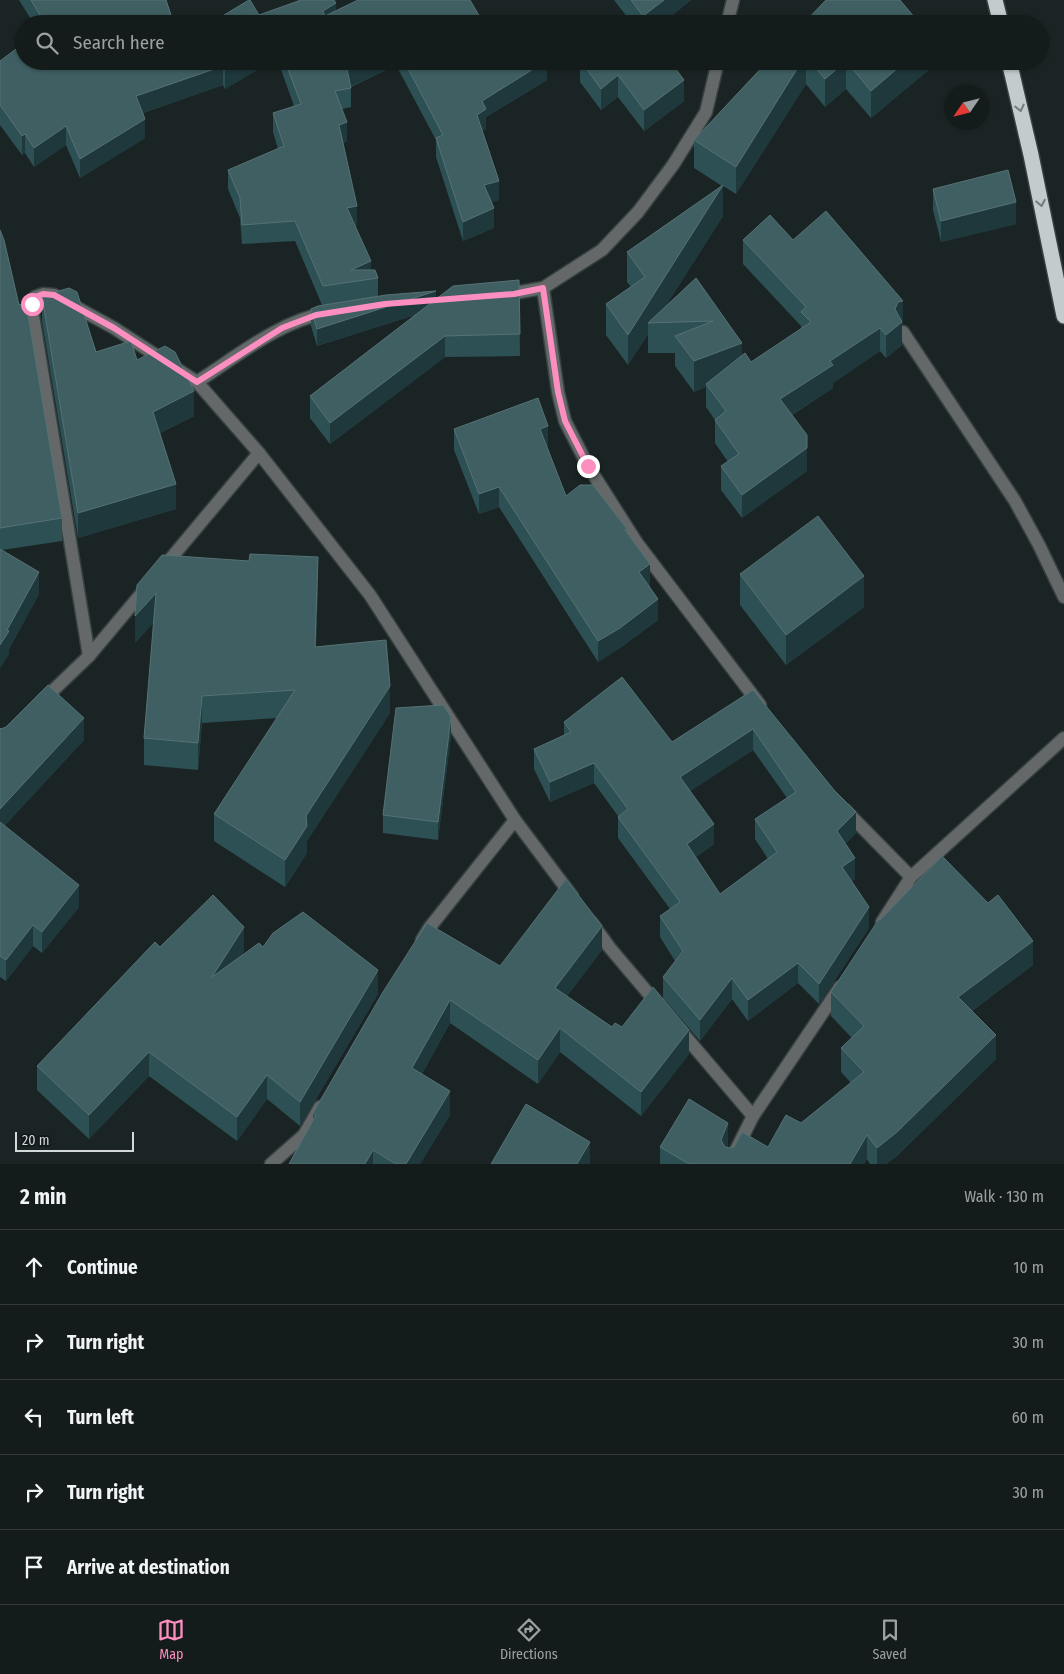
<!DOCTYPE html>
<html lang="en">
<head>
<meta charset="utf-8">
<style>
	body { margin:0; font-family:"Fira Sans Condensed",sans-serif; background:#1d2424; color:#f1f3f6 }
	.compass { position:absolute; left:944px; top:85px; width:45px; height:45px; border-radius:50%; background:#141b1b; box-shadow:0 1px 4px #0004; rotate:235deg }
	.scale { position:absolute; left:15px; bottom:12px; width:119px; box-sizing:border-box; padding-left:5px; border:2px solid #d3d8d9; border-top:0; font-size:14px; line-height:18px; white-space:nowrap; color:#d3d8d9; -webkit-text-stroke:4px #121a1b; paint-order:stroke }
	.stop { position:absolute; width:15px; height:15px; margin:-11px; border:4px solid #fd8ec0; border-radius:50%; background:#fff }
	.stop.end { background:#fd8ec0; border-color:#fff; box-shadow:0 1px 5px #0008 }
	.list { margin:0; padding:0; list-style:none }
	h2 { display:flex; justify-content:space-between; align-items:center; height:65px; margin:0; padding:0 20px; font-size:21px }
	h2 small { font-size:16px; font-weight:400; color:#9da1a3 }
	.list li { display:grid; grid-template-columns:32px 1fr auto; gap:15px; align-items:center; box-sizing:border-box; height:75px; padding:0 20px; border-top:1px solid #33393a }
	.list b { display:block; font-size:19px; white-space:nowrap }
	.list em { font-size:16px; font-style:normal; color:#9da1a3 }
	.icon { flex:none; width:28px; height:28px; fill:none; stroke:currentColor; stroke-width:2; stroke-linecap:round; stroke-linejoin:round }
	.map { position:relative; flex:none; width:1064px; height:1164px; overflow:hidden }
	.search { position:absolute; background:#141b1b; box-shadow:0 1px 4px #0004; left:15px; right:15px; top:15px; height:55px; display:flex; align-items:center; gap:12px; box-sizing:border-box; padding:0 18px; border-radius:28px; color:#9da1a3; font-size:19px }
	.sheet { height:440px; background:#141b1b }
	nav { display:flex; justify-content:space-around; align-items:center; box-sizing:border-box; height:70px; border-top:1px solid #33393a; background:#141b1b; font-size:14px; color:#9da1a3 }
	nav a { display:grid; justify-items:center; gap:2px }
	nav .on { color:#fd8ec0 }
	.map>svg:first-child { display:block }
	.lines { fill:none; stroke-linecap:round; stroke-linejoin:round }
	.minor-casing { stroke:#384141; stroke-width:15 }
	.highway-casing { stroke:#384141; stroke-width:18 }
	.minor { stroke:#646869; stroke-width:12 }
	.highway { stroke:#c2cccd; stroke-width:15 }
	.wall { fill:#2d5054; fill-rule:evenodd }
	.shaded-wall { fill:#1f383b }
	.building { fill:#3f5f62; stroke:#567275; fill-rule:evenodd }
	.oneway { stroke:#737c7d }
	.route { stroke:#fd8ec0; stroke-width:6 }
</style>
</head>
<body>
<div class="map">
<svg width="1064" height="1164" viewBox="0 0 1064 1164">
	<rect width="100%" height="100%" fill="#1b2424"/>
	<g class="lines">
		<defs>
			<g id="minor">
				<polyline points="727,24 733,0"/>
				<polyline points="543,288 558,392 565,421 588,466 637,543 760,705"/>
				<polyline points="503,295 543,288 602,250 638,212 673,165 706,112 718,61"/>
				<polyline points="903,332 1015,501 1039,545 1064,597"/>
				<path d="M197 382C236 357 281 320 327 313"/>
				<polyline points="162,569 259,453"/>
				<polyline points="89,656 31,304 35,297 43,294 54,295 114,328 197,382 259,453 370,595 515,820 572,896"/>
				<polyline points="41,702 89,656 146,588"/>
				<polyline points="845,810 911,877 882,922"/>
				<polyline points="911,877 1064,738"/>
				<polyline points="591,922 610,948 659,1006"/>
				<polyline points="422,940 430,927 515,820"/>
				<polyline points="679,1029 753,1116"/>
				<polyline points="271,1164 304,1135 320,1107"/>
				<polyline points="729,1164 753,1116 840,987"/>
			</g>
			<g id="highway">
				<polyline points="995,0 1001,24"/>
				<polyline points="1009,61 1031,155 1064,316"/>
			</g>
		</defs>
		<!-- minor casing -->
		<use href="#minor" class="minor-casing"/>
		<!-- highway casing -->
		<use href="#highway" class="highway-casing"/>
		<!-- minor -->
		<use href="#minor" class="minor"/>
		<!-- highway -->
		<use href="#highway" class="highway"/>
	</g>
	<!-- wall -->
	<g class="wall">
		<polygon points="19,0 166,0 174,24 34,24"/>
		<polygon points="614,0 691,0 661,24 629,24 631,22"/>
		<polygon points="0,61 272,61 225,89 223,85 143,113 145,138 80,178 66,145 34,167 25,153 22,155 0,125"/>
		<polygon points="278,61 547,61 547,80 486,117 486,129 482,131 499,200 492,202 494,228 463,241 436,157 436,140 396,65 351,87 351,107 342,109 347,141 343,143 357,225 355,226 371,270 378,278 378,297 436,299 519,280 520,356 445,357 330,444 310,418 310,396 415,315 317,346 311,326 311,309 322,305 295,241 242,244 240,218 228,189 228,170 278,149 273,132 273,113 294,106"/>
		<polygon points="580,61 670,61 684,101 644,131 618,97 601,110 580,82"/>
		<polygon points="768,61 932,61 932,67 871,118 846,89 825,107 806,84 736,194 723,186 723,216 665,307 696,278 742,355 751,362 801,329 801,326 743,264 743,240 793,240 903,324 902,324 902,345 886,358 880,351 833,383 833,388 792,415 807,471 742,518 721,490 721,466 728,462 715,443 715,420 706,407 706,387 694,392 675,366 675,353 648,353 648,334 628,365 606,335 606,304 631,287 627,282 627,252 722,186 694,168 694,140"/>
		<polygon points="933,189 1016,224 941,242 933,210"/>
		<polygon points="0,230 62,518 62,541 2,550 39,594 9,649 9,654 0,668"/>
		<polygon points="42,296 96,352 137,360 194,416 160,433 176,509 78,538 42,321"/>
		<polygon points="454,429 548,447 547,447 566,496 627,532 650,585 649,586 658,620 620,648 598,662 499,507 479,514 454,450"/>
		<polygon points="162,555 318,584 316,647 390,713 307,841 307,853 285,887 214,841 214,814 277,718 202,723 198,770 144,765 144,738 154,622 135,643"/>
		<polygon points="740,574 864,607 786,665 740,605"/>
		<path d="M753 690 856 833 845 844 855 879 852 881 869 928 819 1004 798 983 748 1021 732 999 700 1041 663 998V977L675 961 660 937V916L670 909 618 838V816L594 783 550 802 534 769V749L564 735V722L672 742ZM753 750 787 798 755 819V839L768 859 720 894 696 857 714 844 690 791Z"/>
		<polygon points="0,728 84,740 4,826 79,907 42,953 33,946 6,981 0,977"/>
		<polygon points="451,735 438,840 383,833 383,815"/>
		<polygon points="880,920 1033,965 972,1011 996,1059 897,1156 886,1164 870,1164 867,1159 864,1164 660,1164 660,1147 728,1147 728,1148 768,1147 801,1123 851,1083 841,1072 841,1048 852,1038 831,1016 831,992"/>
		<polygon points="160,947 244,951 240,957 263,947 378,994 300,1126 267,1099 237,1141 149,1076 89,1139 37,1090 37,1066"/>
		<polygon points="602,950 567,996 612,1027 622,1027 689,1054 641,1116 560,1052 538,1084 450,1023 422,1074 450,1115 420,1164 289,1164 313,1122 313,1113 383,992 500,966"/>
	</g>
	<!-- shaded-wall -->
	<g class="shaded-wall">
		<polygon points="664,0 691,0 661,24 643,24 643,16"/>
		<polygon points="336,3 336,22 323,24 323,11"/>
		<polygon points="240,61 272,61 225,89 225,70"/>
		<polygon points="363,61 396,61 396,65 347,88 347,69"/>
		<polygon points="546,61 547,61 547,80 486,117 486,129 477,134 477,115 482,101"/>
		<polygon points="802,61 806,61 806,84 736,194 736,167"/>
		<polygon points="846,61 846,89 825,107 825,79"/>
		<polygon points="906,61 932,61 932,67 871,118 871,91"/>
		<polygon points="223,66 223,85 136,115 136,96"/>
		<polygon points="618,75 618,97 601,110 601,89"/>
		<polygon points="684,80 684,101 644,131 644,110"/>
		<polygon points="145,119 145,138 80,178 80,159"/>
		<polygon points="347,122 347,141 339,145 339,125"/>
		<polygon points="66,126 66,145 34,167 34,148"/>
		<polygon points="25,134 25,153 22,155 22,136"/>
		<polygon points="499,181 499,200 484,205 484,185"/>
		<polygon points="723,185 723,216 655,323 648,323 648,334 628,365 628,335"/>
		<polygon points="1016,202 1016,224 941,242 941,221"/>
		<polygon points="357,206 357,225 347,227 347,208"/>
		<polygon points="494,208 494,228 463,241 463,222"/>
		<polygon points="371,261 371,279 351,270"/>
		<polygon points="436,291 436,308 317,346 317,329"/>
		<polygon points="903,301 903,324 902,324 902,345 886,358 886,335 895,309 898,302"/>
		<polygon points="880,328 880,351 833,383 833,388 780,422 780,399 830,361"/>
		<polygon points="445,336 445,357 330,444 330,423"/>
		<polygon points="742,343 742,373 706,384 706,387 694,392 694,361"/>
		<polygon points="194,391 194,416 153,436 153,412"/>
		<polygon points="548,426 548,447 540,449 540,429"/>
		<polygon points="807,448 807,471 742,518 742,495"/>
		<polygon points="176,484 176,509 78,538 78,513"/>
		<polygon points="499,487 499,507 479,514 479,494"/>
		<polygon points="318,557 318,584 315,674 315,647"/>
		<polygon points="650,564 650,585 639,592 639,572"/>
		<polygon points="39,572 39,594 9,649 9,654 0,668 0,645 7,630"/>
		<polygon points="864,576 864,607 786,665 786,635"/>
		<polygon points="156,593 156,620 135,643 135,616"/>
		<polygon points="658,599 658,620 620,648 598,662 598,641"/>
		<polygon points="390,686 390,713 307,841 307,853 285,887 285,860 306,816"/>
		<polygon points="202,696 202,723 198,770 198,743"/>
		<polygon points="451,717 451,735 438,840 438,822"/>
		<polygon points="84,718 84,740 0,831 0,809"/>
		<polygon points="753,729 753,750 680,798 680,777"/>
		<polygon points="594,763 594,783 550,802 550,782"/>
		<polygon points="856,812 856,833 837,852 837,831"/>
		<polygon points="714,824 714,844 687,864 687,844"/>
		<polygon points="855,858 855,879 842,887 842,867"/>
		<polygon points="79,885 79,907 42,953 42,932"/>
		<polygon points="869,907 869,928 819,1004 819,984"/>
		<polygon points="33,925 33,946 6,981 6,960"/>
		<polygon points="602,926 602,950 555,1012 555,988"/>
		<polygon points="244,927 244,951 212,1001 212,977"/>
		<polygon points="1033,941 1033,965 958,1021 958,997"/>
		<polygon points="798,963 798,983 748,1021 748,1000"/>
		<polygon points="378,970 378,994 300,1126 300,1102"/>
		<polygon points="732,978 732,999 700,1041 700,1020"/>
		<polygon points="450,1000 450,1023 412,1092 412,1068"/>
		<polygon points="560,1028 560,1052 538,1084 538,1060"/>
		<polygon points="689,1030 689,1054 641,1116 641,1092"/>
		<polygon points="996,1035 996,1059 897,1156 886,1164 877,1164 877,1148"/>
		<polygon points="149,1052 149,1076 89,1139 89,1115"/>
		<polygon points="267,1075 267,1099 237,1141 237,1117"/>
		<polygon points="450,1091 450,1115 420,1164 406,1164"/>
		<polygon points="728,1123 728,1147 721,1164 721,1140"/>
		<polygon points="867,1135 867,1159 864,1164 850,1164"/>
		<polygon points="590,1142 590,1164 577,1164"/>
		<polygon points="373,1150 373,1164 365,1164"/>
	</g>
	<!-- building -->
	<g class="building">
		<polygon points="31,0 166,0 174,24 45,24"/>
		<polygon points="249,0 250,0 259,15 301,0 334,0 336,3 323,11 325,16 358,0 470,0 484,24 209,24"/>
		<polygon points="631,0 664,0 643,16"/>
		<polygon points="826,0 900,0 920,24 803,24"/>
		<polygon points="637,17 642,24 629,24"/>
		<polygon points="519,18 523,24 510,24"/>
		<polygon points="24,43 24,61 240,61 225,70 223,66 136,96 145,119 80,159 66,126 34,148 25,134 22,136 0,105 0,61"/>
		<polygon points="285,61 363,61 347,69 351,88 335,91 347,122 339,125 357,206 347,208 371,261 351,270 375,270 378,278 323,286 295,221 242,225 240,198 228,170 284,146 273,113 301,104"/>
		<polygon points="404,61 546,61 482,101 486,109 477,115 499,181 484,185 494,208 463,222 436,138 443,135"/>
		<polygon points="581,61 670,61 684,80 644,110 618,75 601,89"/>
		<polygon points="768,61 802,61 736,167 694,140"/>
		<polygon points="810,61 846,61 825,79"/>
		<polygon points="846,61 906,61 871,91"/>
		<polygon points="1008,170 1016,202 941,221 933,189"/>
		<polygon points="723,185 628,335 606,304 645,277 627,252"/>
		<polygon points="826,211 903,301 898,302 895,309 902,322 886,335 880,328 830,361 833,365 780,399 807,435 807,448 742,495 721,466 739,454 715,420 726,411 706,384 745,353 751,362 811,322 801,312 806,307 743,240 770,215 793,240"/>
		<polygon points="0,230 4,240 19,305 26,303 62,518 0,528"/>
		<polygon points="696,278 742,343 694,361 675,336 713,321 648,323"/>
		<polygon points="519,280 520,334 445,336 330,423 310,396 453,286"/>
		<polygon points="69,288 77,292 96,352 131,341 137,360 165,346 175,352 194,391 153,412 176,484 78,513 42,296"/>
		<polygon points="436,291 317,329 311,309 318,306 386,295"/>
		<polygon points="538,398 548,426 540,429 566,496 580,485 593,485 627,529 625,530 650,564 639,572 658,599 620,628 598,641 499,487 479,494 454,429"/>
		<polygon points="818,516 864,576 786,635 740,574"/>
		<polygon points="0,549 39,572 7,630 9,631 0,645"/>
		<polygon points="250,554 318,557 315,647 386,640 390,686 306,816 307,826 285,860 214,814 295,690 202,696 198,743 144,738 156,593 135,616 137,585 162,555 249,561"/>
		<path d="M622 677 672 742 753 690 834 790 856 812 837 831 855 858 842 867 869 907 819 984 798 963 748 1000 732 978 700 1020 663 977 683 951 660 916 680 902 618 817 628 809 594 763 550 782 534 749 571 732 564 722ZM753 729 796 792 755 819 777 852 720 894 687 844 714 824 680 777Z"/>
		<polygon points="48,685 84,718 0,809 0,728 1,729 6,727"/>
		<polygon points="443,705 451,717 438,822 383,815 396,708"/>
		<polygon points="0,822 79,885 42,932 33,925 6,960 0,956"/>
		<polygon points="942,856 988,903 998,895 1033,941 958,997 996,1035 897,1132 877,1148 867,1135 850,1164 689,1164 660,1147 689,1099 728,1123 721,1140 725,1147 729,1148 734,1147 742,1132 768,1147 786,1115 801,1123 864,1072 841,1048 864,1026 831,992 879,919 880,920"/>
		<polygon points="566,879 602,926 555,988 612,1027 615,1023 622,1027 653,987 689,1030 641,1092 560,1028 538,1060 450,1000 412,1068 450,1091 406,1164 396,1164 373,1150 365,1164 289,1164 316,1115 313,1113 383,992 427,923 500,966"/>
		<polygon points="213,895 244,927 212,977 259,943 263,947 273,933 303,912 378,970 300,1102 267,1075 237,1117 149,1052 89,1115 37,1066 155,942 160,947"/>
		<polygon points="526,1104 590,1142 577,1164 491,1164"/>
	</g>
	<!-- one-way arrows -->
	<defs><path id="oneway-chevron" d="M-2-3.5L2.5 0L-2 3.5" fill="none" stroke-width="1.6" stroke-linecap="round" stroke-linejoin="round" transform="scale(1.25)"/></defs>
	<g class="oneway">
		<use href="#oneway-chevron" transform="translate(1020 108) rotate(77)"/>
		<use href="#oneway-chevron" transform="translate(1041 203) rotate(79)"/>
	</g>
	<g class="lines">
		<!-- route -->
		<polyline class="route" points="32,304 35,297 43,294 54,295 114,328 197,382 282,328 316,315 385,304 514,294 543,288 558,392 565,421 588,466"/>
	</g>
</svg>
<svg class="compass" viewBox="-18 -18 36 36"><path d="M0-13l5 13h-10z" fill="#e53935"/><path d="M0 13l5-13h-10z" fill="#9da1a3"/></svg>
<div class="scale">20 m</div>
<div class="stop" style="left:32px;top:304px"></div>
<div class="stop end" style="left:588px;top:466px"></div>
<div class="search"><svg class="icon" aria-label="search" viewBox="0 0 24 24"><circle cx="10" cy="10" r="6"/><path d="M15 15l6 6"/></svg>Search here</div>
</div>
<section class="sheet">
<h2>2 min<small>Walk · 130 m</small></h2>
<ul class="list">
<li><svg class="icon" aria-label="ahead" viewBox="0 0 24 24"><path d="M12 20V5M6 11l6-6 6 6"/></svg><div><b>Continue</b></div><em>10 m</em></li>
<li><svg class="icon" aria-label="right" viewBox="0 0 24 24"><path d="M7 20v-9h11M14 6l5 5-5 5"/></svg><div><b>Turn right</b></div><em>30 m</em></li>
<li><svg class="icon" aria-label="left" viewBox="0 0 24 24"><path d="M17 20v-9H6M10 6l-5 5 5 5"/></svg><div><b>Turn left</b></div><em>60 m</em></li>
<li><svg class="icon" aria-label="right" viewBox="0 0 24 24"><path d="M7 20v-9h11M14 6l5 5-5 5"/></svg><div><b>Turn right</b></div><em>30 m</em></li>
<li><svg class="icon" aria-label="arrive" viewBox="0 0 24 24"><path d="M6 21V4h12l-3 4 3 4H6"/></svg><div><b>Arrive at destination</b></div></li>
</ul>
</section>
<nav>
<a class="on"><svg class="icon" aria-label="map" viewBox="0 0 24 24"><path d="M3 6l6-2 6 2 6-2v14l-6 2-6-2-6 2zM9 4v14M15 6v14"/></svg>Map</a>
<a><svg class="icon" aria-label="directions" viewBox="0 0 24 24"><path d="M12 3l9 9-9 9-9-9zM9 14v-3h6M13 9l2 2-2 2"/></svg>Directions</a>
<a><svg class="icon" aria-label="saved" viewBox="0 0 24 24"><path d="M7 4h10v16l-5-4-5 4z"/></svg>Saved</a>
</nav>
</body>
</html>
